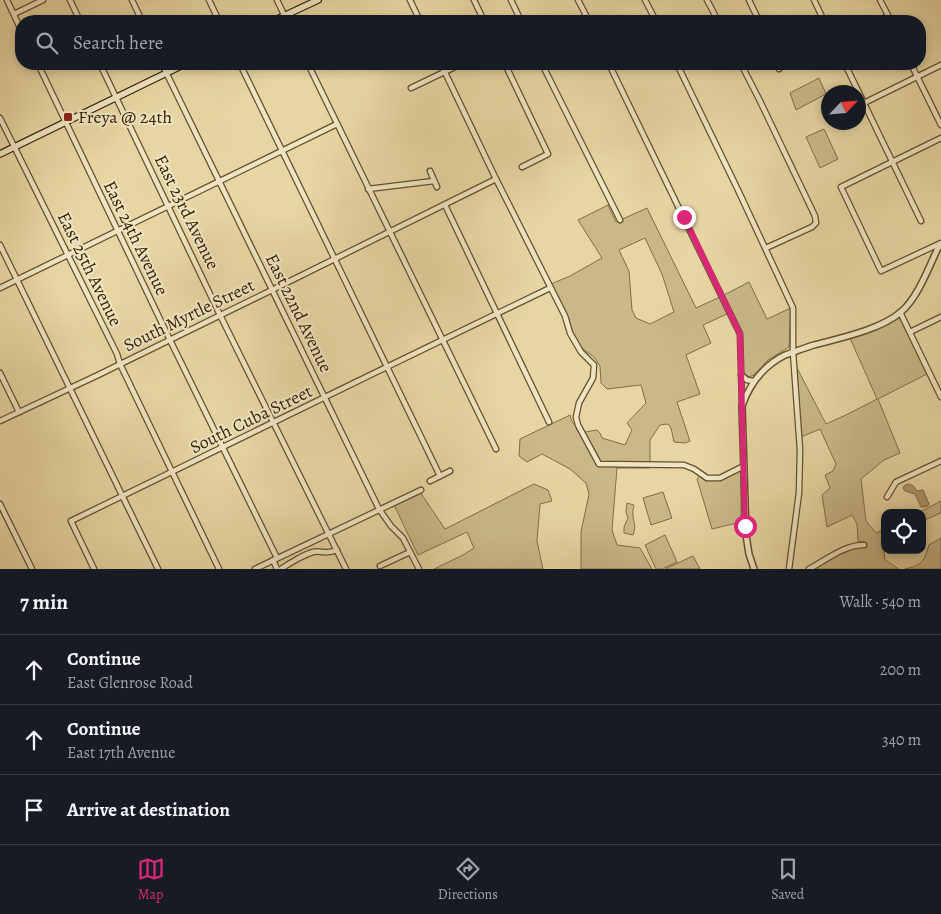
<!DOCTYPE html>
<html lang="en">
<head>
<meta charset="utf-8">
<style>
	body { margin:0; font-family:Alegreya,serif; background:#20242c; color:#f1f3f6 }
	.controls { position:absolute; right:15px; bottom:15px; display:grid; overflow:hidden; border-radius:10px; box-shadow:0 2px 8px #0003 }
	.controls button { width:45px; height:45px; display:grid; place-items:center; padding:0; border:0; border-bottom:1px solid #363941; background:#171b24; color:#f1f3f6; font:25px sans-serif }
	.compass { position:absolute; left:821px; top:85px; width:45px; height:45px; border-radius:50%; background:#171b24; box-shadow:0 2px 8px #0003; rotate:64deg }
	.stop { position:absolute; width:15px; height:15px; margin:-11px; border:4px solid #db2777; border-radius:50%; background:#fff }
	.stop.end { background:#db2777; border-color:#fff; box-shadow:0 1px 5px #0008 }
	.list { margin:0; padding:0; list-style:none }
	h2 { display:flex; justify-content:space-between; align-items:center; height:65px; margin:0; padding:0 20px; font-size:21px }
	h2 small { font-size:16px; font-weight:400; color:#9ea1a6 }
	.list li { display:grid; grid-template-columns:32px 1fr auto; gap:15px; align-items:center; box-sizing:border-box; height:70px; padding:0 20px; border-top:1px solid #363941 }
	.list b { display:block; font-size:19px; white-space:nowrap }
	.list p { margin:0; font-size:16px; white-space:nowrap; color:#9ea1a6 }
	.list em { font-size:16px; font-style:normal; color:#9ea1a6 }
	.icon { flex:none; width:28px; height:28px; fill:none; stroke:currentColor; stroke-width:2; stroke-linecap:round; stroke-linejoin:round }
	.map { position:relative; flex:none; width:941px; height:569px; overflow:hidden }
	.search { position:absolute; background:#171b24; box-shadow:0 2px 8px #0003; left:15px; right:15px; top:15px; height:55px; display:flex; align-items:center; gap:12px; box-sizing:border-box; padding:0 18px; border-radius:20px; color:#9ea1a6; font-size:19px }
	.sheet { height:275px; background:#171b24 }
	nav { display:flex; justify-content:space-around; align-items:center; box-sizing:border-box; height:70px; border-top:1px solid #363941; background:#171b24; font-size:14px; color:#9ea1a6 }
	nav a { display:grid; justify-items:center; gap:2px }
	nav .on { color:#db2777 }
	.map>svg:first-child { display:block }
	.green { fill:#c9b888; stroke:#806e46; fill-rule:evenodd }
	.water { fill:#ac996d; stroke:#7e6a43 }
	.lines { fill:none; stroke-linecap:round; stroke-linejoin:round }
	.minor-casing { stroke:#64502b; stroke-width:7 }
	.tertiary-casing { stroke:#64502b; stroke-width:8 }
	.secondary-casing { stroke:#382303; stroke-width:8 }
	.minor { stroke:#efe4c3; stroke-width:4.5 }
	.tertiary { stroke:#efe4c3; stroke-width:5 }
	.secondary { stroke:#efe4c3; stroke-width:5.5 }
	.route { stroke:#db2777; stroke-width:6 }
	.poi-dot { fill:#8f2418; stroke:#efe4c3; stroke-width:2 }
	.labels { text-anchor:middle; stroke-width:4; stroke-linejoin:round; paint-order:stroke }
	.poi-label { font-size:18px; fill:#382303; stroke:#efe4c3; text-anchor:start }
	.street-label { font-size:18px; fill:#382303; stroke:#efe4c3 }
</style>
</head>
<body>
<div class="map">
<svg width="941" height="569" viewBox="0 0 941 569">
	<rect width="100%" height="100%" fill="#e7d6a3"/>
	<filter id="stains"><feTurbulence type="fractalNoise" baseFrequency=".004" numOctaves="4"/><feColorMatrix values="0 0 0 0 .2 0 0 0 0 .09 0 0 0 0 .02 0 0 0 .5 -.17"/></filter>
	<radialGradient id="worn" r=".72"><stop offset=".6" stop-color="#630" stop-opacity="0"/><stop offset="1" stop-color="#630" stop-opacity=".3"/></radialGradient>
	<!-- green -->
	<g class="green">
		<polygon points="819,78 826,94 796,110 790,93"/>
		<polygon points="824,129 838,159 820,168 806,137"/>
		<path d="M608 205 616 222 647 208 696 308 720 297 727 314 703 325 711 343 686 355 700 394 677 402 690 441 685 443 674 442 671 428 668 424 660 425 650 440V468H617L612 530 617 545 640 548 652 569H581V532L589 494 586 483 570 469 542 454 527 462 519 456 520 439 570 415 572 422 575 425 579 433 597 430 600 433 602 438 625 445 632 430 627 423 646 403 641 385 607 389 601 383 600 366 594 357 583 349 574 336 567 314 551 284 570 276 602 258 578 220ZM645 238 662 274 674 312 650 324 636 318 632 310 629 271 619 250Z"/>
		<polygon points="749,282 767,319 791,308 789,347 768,360 754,375 749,377 743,372 742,331 724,295"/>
		<path d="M896 317 900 318 902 320 927 374 878 399 900 453 884 460 861 479 866 521 876 533 885 529V543L883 545 885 560 899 569H814C828 561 847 545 864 547L865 542 858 541 857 524 852 515 827 527 822 495 830 488 825 475 833 471 836 464 820 429 801 437 797 368 826 424 848 414 877 399 850 338 871 331Z"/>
		<path d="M741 470V522L712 529 697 479 700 475C716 485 726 476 741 470Z"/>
		<polygon points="534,484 548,490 552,501 540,504 537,541 543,569 434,569 463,555 474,548 467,532 418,555 394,505 420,492 445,529"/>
		<polygon points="663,492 672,518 651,525 643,498"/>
		<polygon points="941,501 941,513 922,521 922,513 918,513"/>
		<path d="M627 503 634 505C634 508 632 511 633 514 633 523 637 525 633 535L624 533V527L628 518 626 512Z"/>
		<polygon points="665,535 677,562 662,569 656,569 645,545"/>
		<path d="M941 538V569H905C922 565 924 562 929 545Z"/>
		<polygon points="693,556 700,569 665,569"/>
	</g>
	<!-- water -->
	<path class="water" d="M907 484C913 484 914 487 917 491L923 490 929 504 928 506 923 507H921L915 494 905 491 903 488 904 486Z"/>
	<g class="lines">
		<defs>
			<g id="minor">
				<polyline points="7,0 21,30"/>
				<polyline points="70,0 80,21"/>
				<polyline points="132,0 142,21"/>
				<polyline points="209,0 219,21"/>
				<polyline points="277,0 287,21"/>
				<polyline points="410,0 420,21"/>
				<polyline points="474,0 484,21"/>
				<polyline points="511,0 521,21"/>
				<polyline points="578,0 589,21"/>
				<polyline points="645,0 656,21"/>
				<polyline points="707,0 718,21"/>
				<polyline points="749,0 759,21"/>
				<polyline points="814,0 824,21"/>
				<polyline points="880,0 891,21"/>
				<polyline points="14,14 43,0"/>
				<polyline points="878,21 888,16"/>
				<polyline points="38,64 170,340 277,558"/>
				<polyline points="100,64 220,315 346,569"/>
				<polyline points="162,64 379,509 391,526 403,538 419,569"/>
				<polyline points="240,64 440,476"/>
				<polyline points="308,64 496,449"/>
				<polyline points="441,64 496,179 565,316 570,333 581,352 594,365 593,378 579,403 576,417 578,425 599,464 684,465 694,469 707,478 720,478 744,466"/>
				<polyline points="505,64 548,154 522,167"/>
				<polyline points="542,64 620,220"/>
				<polyline points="609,64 740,334 742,405"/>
				<polyline points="677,64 738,190 793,308 793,352 800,450 799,493 789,569"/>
				<polyline points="741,64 759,99 815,216 816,223 812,227 766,248"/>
				<polyline points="777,64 779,69"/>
				<polyline points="845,64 921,221"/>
				<polyline points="911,64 941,125"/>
				<polyline points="411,88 461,64"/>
				<polyline points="864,103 941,65"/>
				<polyline points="0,118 117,354 120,364 219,569"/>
				<polyline points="941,138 841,187 881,271 941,243"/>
				<polyline points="430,171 437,187"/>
				<polyline points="368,189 434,181"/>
				<polyline points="445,205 549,422"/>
				<polyline points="0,245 158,569"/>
				<polyline points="0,288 337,124"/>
				<polyline points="900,312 941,397"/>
				<polyline points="910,332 941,317"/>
				<polyline points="0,373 19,412"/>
				<polyline points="741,375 747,380 753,381"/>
				<polyline points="0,421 96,376 272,290 496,179"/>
				<polyline points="430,481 450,471"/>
				<polyline points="887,497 896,482 941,461"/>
				<polyline points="0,504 32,569"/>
				<polyline points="273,560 277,569"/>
				<polyline points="380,566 410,552"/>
				<path d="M94 569 71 521C231 443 390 365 550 288"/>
				<polyline points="255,569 421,490"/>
				<path d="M281 569C288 564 305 554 313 552 323 550 325 555 337 550"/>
				<path d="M809 569C826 560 844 545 864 545"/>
			</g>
			<path id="tertiary" d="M754 569 749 554 746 535 742 406C750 383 763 366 785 355 794 352 804 348 814 345 840 338 880 330 901 312 918 297 928 269 938 248L941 244"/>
			<g id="secondary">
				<polyline points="273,21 318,0"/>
				<polyline points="0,154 185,64"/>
			</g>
		</defs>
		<!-- minor casing -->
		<use href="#minor" class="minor-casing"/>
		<!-- tertiary casing -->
		<use href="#tertiary" class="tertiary-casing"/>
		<!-- secondary casing -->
		<use href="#secondary" class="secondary-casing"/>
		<!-- minor -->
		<use href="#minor" class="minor"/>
		<!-- tertiary -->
		<use href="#tertiary" class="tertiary"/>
		<!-- secondary -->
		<use href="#secondary" class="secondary"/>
	</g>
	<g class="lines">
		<!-- route -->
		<polyline class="route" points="684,217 740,334 745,526"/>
	</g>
	<!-- markers -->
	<rect class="poi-dot" x="63" y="112" width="10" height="10" rx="2.5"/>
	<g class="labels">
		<!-- poi labels -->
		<g class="poi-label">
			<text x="78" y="123">Freya @ 24th</text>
		</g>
		<!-- street labels -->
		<g class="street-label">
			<text transform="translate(187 212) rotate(64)" y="6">East 23rd Avenue</text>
			<text transform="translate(136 238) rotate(64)" y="6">East 24th Avenue</text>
			<text transform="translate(90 269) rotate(64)" y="6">East 25th Avenue</text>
			<text transform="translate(299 313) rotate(64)" y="6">East 22nd Avenue</text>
			<text transform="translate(189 315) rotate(-26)" y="6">South Myrtle Street</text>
			<text transform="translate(251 419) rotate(-26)" y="6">South Cuba Street</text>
		</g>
	</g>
	<rect width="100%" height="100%" filter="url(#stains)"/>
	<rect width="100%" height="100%" fill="url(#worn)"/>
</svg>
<div class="controls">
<button><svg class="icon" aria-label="locate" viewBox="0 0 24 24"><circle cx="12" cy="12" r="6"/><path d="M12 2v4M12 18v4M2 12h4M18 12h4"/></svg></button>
</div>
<svg class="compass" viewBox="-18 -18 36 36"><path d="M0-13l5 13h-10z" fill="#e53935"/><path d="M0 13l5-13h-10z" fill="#9ea1a6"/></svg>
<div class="stop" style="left:745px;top:526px"></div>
<div class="stop end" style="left:684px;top:217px"></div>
<div class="search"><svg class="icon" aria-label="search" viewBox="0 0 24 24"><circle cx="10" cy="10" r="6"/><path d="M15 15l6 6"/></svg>Search here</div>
</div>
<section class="sheet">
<h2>7 min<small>Walk · 540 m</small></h2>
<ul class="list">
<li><svg class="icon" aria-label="ahead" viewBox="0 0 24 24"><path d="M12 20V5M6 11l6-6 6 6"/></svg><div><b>Continue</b><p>East Glenrose Road</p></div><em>200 m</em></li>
<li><svg class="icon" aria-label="ahead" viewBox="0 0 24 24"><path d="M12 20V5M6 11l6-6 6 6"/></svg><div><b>Continue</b><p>East 17th Avenue</p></div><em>340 m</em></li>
<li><svg class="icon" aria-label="arrive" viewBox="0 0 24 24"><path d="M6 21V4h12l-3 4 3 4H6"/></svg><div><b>Arrive at destination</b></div></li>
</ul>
</section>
<nav>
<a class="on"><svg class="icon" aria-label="map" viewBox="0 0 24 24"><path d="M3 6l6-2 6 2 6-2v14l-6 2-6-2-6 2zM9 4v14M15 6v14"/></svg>Map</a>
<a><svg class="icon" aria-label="directions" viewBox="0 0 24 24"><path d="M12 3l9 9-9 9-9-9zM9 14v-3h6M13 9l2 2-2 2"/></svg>Directions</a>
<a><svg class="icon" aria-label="saved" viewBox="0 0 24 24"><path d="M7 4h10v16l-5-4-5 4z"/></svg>Saved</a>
</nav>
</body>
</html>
